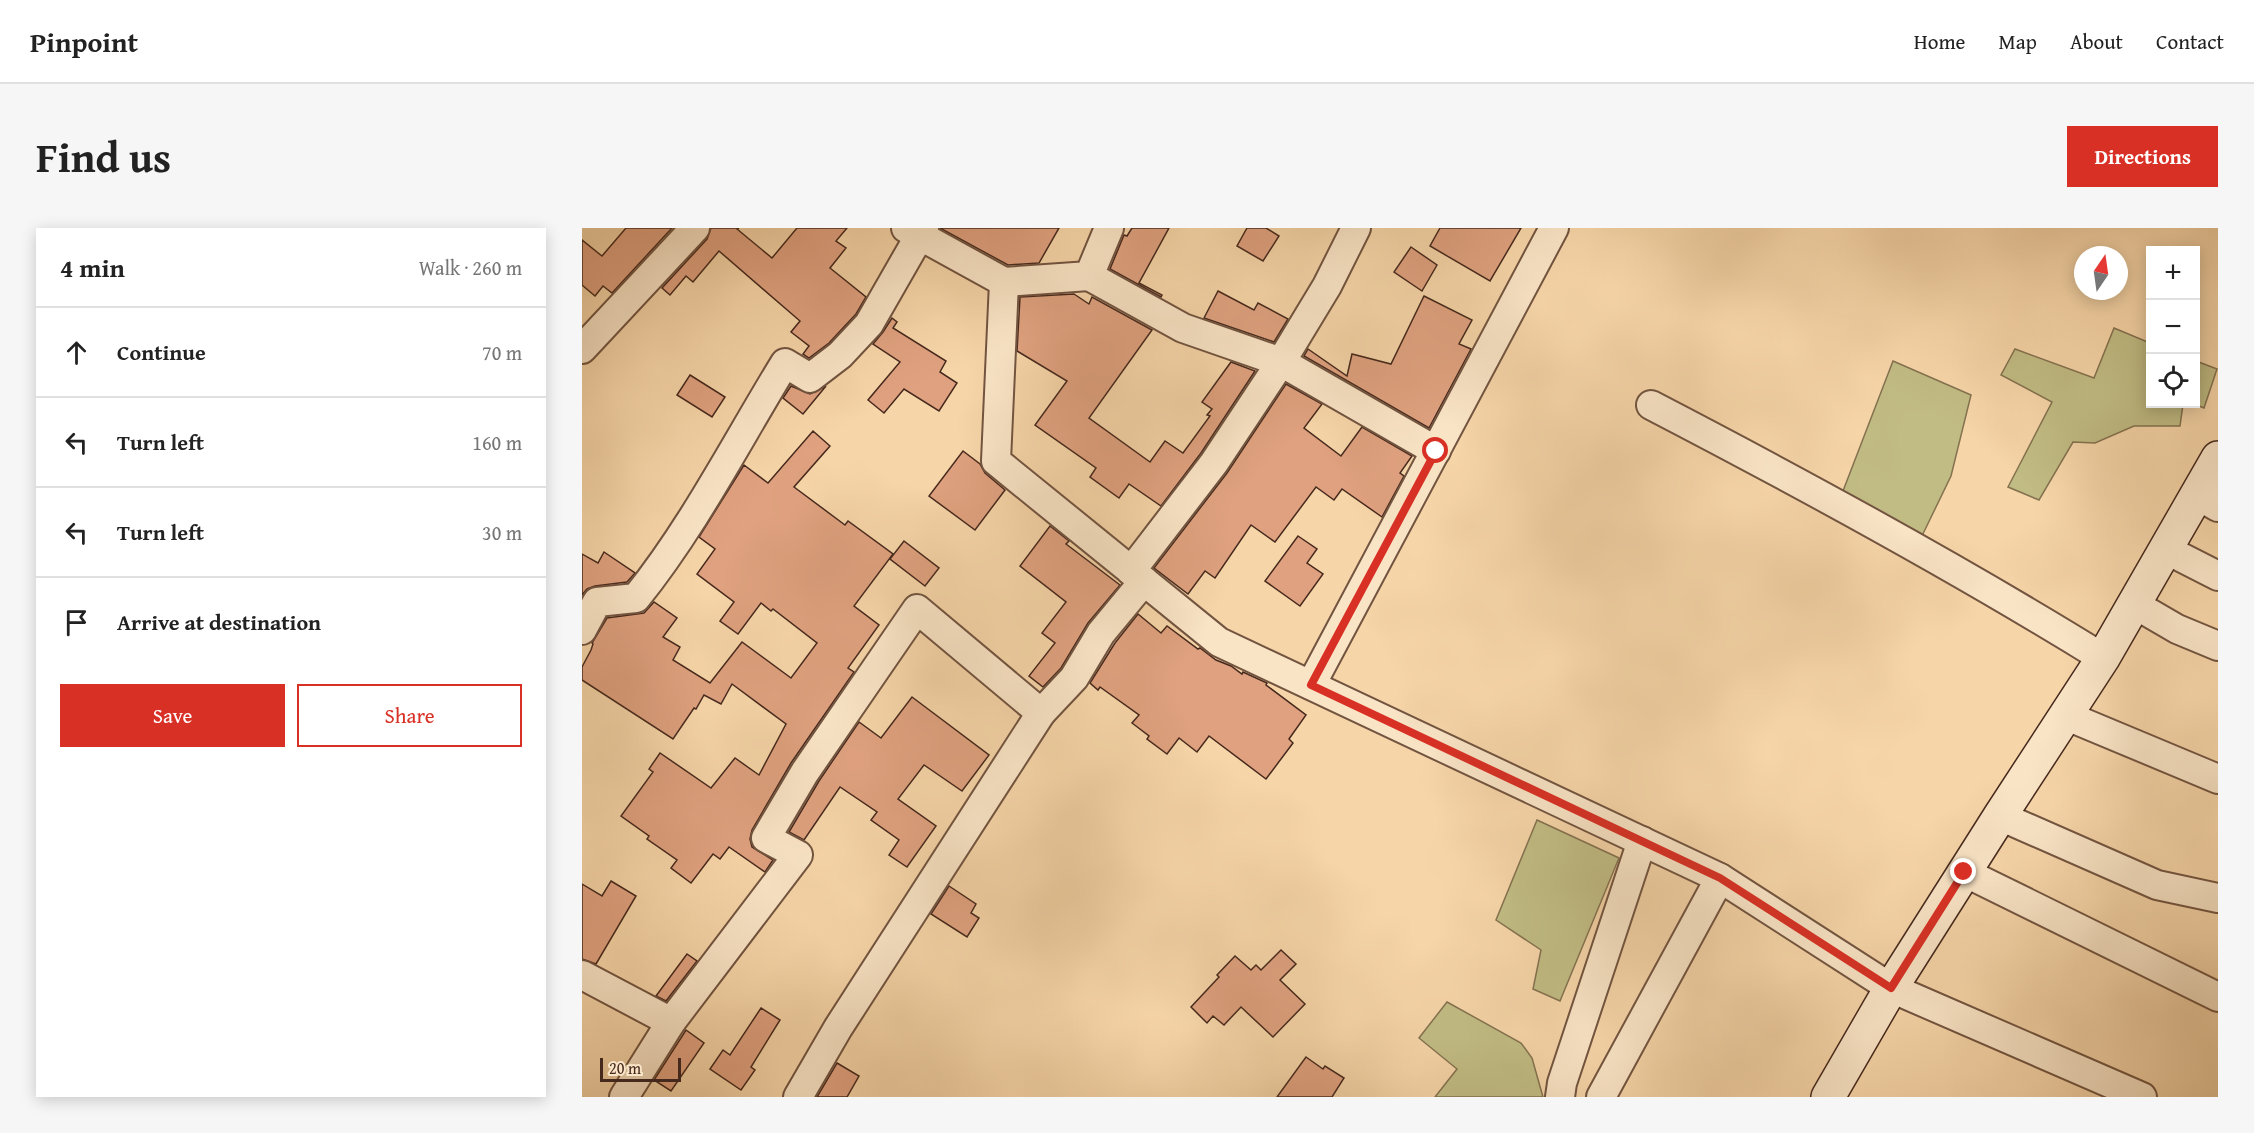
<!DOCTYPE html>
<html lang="en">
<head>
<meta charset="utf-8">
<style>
	body { margin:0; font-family:"Gentium Book Plus",serif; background:#f6f6f6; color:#222 }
	.controls { position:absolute; right:18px; top:18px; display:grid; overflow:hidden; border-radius:0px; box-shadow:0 3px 15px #0003 }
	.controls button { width:54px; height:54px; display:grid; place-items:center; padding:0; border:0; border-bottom:2px solid #e0e0e0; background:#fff; color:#222; font:30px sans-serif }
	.compass { position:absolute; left:1492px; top:18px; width:54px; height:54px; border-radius:50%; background:#fff; box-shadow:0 3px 15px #0003; rotate:13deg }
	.scale { position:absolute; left:18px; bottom:15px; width:81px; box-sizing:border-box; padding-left:6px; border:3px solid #46291d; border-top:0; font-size:16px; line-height:21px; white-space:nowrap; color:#46291d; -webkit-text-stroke:4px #f9e4c6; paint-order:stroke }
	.stop { position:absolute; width:18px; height:18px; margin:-14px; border:4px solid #d93025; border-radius:50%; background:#fff }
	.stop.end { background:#d93025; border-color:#fff; box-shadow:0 2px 6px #0008 }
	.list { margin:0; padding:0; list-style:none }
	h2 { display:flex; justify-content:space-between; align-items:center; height:78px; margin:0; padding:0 24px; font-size:26px }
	h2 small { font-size:20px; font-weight:400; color:#767676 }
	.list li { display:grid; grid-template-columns:39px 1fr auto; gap:18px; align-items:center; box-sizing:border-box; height:90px; padding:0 24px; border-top:2px solid #e0e0e0 }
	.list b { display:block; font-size:22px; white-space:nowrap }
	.list em { font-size:20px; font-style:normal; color:#767676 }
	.actions { display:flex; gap:12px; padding:18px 24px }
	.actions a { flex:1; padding:14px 0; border:2px solid #d93025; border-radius:0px; text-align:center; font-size:21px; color:#d93025 }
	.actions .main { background:#d93025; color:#fff }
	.icon { flex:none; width:33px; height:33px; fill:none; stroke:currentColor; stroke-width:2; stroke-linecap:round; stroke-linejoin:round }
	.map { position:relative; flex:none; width:1636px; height:869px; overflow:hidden; border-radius:0px }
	header { display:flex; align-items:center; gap:36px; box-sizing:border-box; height:84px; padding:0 30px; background:#fff; border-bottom:2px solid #e0e0e0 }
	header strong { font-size:28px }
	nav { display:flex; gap:33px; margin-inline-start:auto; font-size:21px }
	.intro { display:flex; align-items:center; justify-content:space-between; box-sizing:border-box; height:144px; padding:0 36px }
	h1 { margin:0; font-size:42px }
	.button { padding:15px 27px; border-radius:0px; background:#d93025; color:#fff; font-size:21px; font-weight:700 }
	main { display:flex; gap:36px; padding:0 36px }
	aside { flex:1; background:#fff; border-radius:0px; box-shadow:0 3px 15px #0003 }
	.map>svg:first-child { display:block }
	.green { fill:#c1bc84; stroke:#847250; stroke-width:1.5 }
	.building { fill:#dfa17f; stroke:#46291d; stroke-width:1.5 }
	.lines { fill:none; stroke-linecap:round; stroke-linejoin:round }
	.street-casing { stroke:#725440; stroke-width:32 }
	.secondary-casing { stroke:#46291d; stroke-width:36 }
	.street { stroke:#f9e4c6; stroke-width:28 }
	.secondary { stroke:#f9e4c6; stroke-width:33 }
	.route { stroke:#d93025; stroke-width:8 }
</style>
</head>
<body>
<header>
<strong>Pinpoint</strong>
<nav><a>Home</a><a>Map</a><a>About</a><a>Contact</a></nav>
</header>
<div class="intro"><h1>Find us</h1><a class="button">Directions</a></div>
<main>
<aside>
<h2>4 min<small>Walk · 260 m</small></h2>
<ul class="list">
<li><svg class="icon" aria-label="ahead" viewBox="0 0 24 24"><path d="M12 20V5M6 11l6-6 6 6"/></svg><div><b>Continue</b></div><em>70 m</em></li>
<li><svg class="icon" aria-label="left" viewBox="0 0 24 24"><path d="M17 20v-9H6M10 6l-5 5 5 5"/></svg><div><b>Turn left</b></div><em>160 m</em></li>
<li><svg class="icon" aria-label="left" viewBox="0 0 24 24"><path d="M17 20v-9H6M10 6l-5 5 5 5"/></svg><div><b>Turn left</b></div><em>30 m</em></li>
<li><svg class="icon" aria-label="arrive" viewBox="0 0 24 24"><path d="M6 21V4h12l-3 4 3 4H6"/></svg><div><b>Arrive at destination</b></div></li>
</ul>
<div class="actions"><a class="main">Save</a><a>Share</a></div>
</aside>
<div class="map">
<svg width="1636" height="869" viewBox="0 0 1636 869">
	<rect width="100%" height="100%" fill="#f6d5a8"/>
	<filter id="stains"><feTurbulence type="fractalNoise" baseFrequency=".00333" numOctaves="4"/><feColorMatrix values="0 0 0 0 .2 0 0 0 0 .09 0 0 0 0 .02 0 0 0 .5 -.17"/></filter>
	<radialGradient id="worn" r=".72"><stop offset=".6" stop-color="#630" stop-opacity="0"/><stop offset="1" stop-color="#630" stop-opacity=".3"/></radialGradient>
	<!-- green -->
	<g class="green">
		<polygon points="1532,100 1568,115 1568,176 1601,176 1598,198 1552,198 1513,215 1491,214 1457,272 1426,259 1470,174 1419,147 1433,121 1512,150"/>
		<polygon points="1311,133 1389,167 1369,248 1338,312 1261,263"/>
		<polygon points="1614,133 1635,141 1622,180 1612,176 1614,176"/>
		<polygon points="955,592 1037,630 978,773 951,761 959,722 914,692"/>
		<polygon points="865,774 939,815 950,830 961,869 853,869 875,841 837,810"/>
	</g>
	<!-- building -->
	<g class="building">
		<polygon points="44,0 90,0 30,65 21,58 13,68 0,57 0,12 20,28"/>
		<polygon points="129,0 157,0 155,1 190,30 215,0 265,0 254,13 264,20 248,40 284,69 274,86 247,115 227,130 221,126 227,118 209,104 218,93 137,23 111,54 104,48 88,67 80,60 125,11"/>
		<polygon points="358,0 477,0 457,35 426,37"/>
		<polygon points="550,0 587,0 557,55 580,67 579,69 528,41 542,7 545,8"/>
		<polygon points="665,0 684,0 697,8 681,33 655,18"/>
		<polygon points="858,0 939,0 908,53 848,18"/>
		<polygon points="829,19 855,37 840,63 812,44"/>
		<polygon points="636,63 672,82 676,75 706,91 692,114 622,90"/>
		<polygon points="492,66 507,76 510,69 570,102 507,190 568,234 583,213 601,225 628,188 625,187 630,181 620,174 649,134 673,143 619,225 579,278 547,256 537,270 508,249 514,240 453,197 485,153 435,123 438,69"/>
		<polygon points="842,68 890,92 877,116 889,121 847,200 722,128 726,121 765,148 770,126 809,136"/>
		<polygon points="310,90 315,94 311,100 364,133 358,144 375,155 357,183 322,161 302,185 286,172 318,134 291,116 301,104"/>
		<polygon points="108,147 143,169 130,189 95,167"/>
		<polygon points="704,156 740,176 722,200 759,228 780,199 830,228 818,245 822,248 800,289 760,261 752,272 734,259 693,314 669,297 633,350 623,343 606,366 572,340 645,245"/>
		<polygon points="209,158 228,166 244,158 221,186 201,170"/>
		<polygon points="231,203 248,218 212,259 263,297 266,293 311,326 272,378 297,397 266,440 272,444 209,535 170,602 168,611 170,619 191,632 183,644 147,619 138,631 131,626 109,655 89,640 95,632 65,611 67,608 39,588 71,544 67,541 78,525 129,560 153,530 177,547 204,496 150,456 139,476 122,467 114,481 112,480 91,511 0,452 0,439 9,422 11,416 10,415 25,390 62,385 72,374 95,390 81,409 98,419 91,432 128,455 160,414 209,450 235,415 191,381 189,383 179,375 156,406 138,393 152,374 115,346 133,321 117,309 162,237 186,255"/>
		<polygon points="381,223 398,236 403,245 423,262 393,302 347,268"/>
		<polygon points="468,298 487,313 484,316 538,357 506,395 479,440 461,459 447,448 473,415 460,405 484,374 438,338"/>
		<polygon points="716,308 735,321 725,335 741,346 718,378 683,353"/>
		<polygon points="322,313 357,340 343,358 308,331"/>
		<polygon points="22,324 53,345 45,354 13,358 5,361 0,367 0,326 16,335"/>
		<polygon points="556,386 579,405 585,398 616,421 618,420 634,432 649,438 660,446 661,444 685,455 684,457 724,487 707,511 711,515 684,551 627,508 615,524 597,510 585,526 565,511 567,508 550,495 557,487 518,459 516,462 508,455 533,415"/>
		<polygon points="330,469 407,527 380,563 342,537 316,571 354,598 325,639 307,627 317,612 289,592 295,584 258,559 222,612 207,604 237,553 277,494 299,510"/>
		<polygon points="29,653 54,668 14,736 0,731 0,656 20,668"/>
		<polygon points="367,658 394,676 389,685 397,690 385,709 349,686"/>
		<polygon points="699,722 714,736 698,752 723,776 691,809 659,779 642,797 631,788 625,795 609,779 637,749 635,747 653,728 669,742 674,737 679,742"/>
		<polygon points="105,726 115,733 84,773 74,768"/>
		<polygon points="179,780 198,792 169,839 173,842 159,862 128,841 141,822 148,827"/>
		<polygon points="104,802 122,815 89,863 72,852"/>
		<polygon points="724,829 741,841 743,838 762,850 750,869 695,869"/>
		<polygon points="255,835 277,848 265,869 235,869"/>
	</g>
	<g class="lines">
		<defs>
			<g id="street">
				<polyline points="324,0 422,54 414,233 637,414 1138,650 1019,869"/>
				<polyline points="774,0 745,58 699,134 854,223"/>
				<polyline points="507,48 601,100 699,134 632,235 549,343"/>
				<polyline points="422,54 507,48 527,0"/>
				<polyline points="0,121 113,0"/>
				<path d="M1069 177C1223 257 1374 339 1521 430"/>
				<polyline points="1615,267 1636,279"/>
				<polyline points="1583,321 1636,348"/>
				<polyline points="1552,376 1595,401 1636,418"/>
				<path d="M0 402 15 374 54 370C112 298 155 213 203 135L228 150 258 127 287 96 342 0"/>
				<polyline points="729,457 972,0"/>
				<polyline points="1485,488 1636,551"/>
				<polyline points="1418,588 1575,657 1636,670"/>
				<polyline points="1382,644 1636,769"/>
				<polyline points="1138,650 1309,760 1560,869"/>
				<polyline points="0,747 89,794"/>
				<polyline points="42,869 89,794 216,627 184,610 223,544 335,381 459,485 492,450 519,405 562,353"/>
				<polyline points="216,869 256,800 459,485"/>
				<polyline points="978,869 980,855 1060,613"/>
			</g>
			<polyline id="secondary" points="1246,869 1309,760 1418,588 1521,430 1636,230"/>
		</defs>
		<!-- street casing -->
		<use href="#street" class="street-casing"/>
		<!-- secondary casing -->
		<use href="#secondary" class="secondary-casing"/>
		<!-- street -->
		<use href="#street" class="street"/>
		<!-- secondary -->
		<use href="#secondary" class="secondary"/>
	</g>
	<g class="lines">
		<!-- route -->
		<polyline class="route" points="854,223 729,457 1138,650 1309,760 1382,644"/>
	</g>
	<rect width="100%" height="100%" filter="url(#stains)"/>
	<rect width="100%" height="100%" fill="url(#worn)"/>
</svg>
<div class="controls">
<button>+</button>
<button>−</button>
<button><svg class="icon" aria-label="locate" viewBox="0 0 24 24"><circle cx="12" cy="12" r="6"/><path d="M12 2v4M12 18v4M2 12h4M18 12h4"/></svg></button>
</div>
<svg class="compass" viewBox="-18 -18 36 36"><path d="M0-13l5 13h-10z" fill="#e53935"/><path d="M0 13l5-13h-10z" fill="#767676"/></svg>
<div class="scale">20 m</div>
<div class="stop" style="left:854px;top:223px"></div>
<div class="stop end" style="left:1382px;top:644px"></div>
</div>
</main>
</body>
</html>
